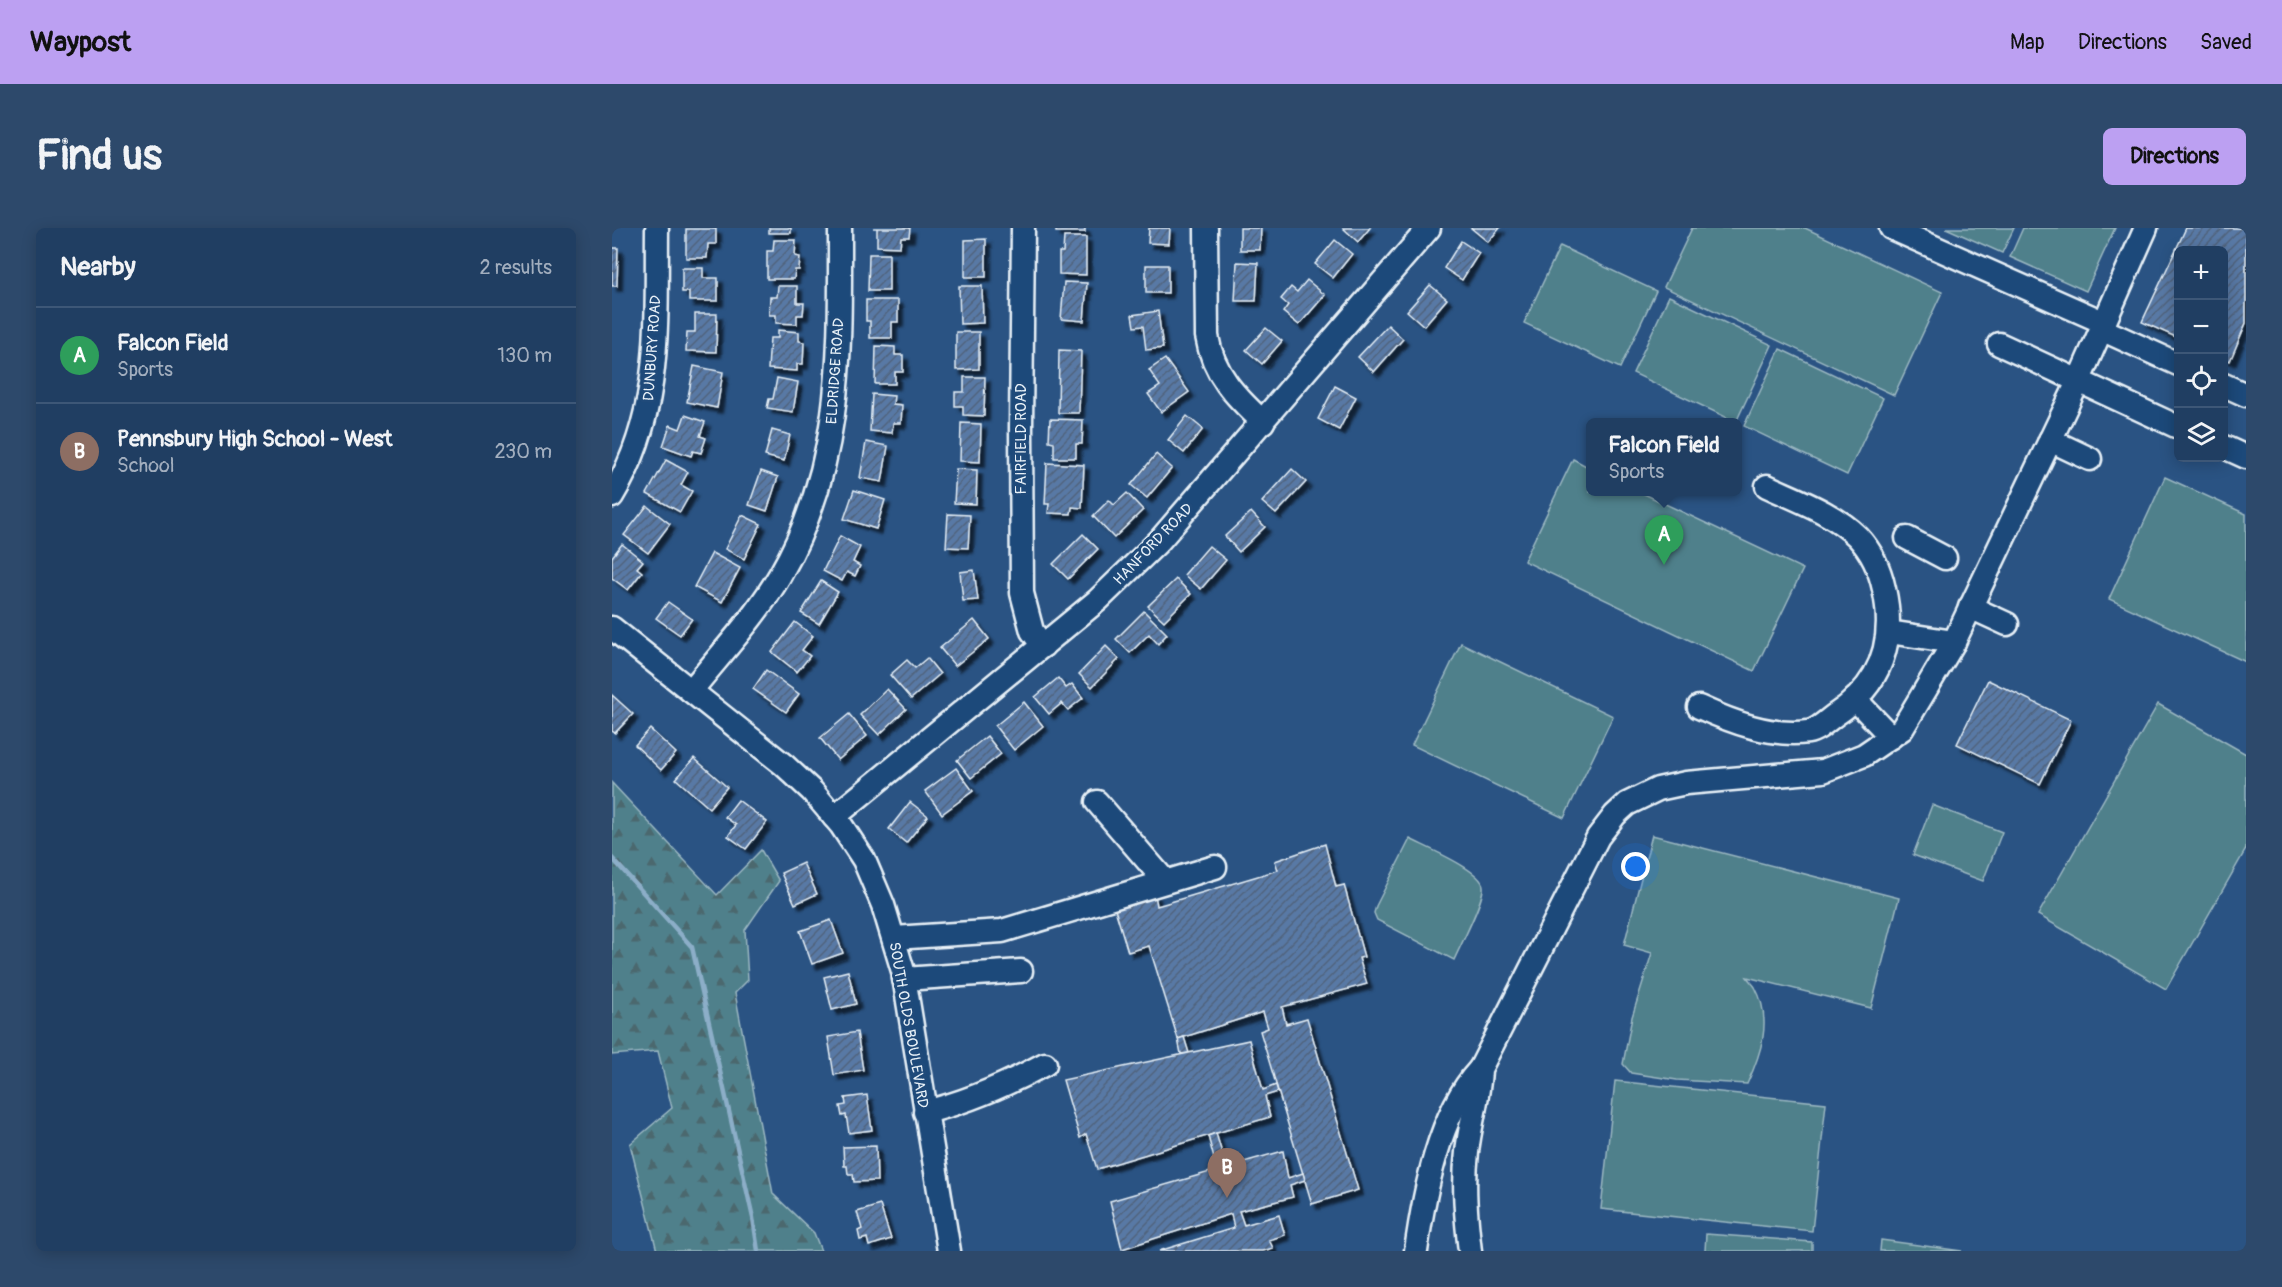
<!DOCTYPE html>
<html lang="en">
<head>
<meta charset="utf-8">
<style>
	body { margin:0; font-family:Pangolin,sans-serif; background:#2d496b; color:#f1f3f6 }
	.controls { position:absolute; right:18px; top:18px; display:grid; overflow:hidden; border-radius:9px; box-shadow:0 3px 15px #0003 }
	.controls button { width:54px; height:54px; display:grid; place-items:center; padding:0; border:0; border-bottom:2px solid #3d5777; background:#203e62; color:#f1f3f6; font:30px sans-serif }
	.you { position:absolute; left:1024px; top:639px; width:21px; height:21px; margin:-15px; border:4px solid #fff; border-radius:50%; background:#1a73e8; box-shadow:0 0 0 9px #1a73e833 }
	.badge { display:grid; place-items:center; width:39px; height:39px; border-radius:50%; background:#bca0f2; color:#fff; font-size:20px; font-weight:700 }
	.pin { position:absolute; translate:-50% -50px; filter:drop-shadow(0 2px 3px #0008) }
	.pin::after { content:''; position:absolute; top:32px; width:21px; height:18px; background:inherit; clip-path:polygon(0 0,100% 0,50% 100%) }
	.popup { position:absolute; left:974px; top:190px; width:156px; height:78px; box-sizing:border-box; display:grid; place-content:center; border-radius:9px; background:#203e62; filter:drop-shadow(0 2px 4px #0005); font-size:20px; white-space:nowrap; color:#a2aebe }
	.popup b { font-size:22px; color:#f1f3f6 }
	.popup::after { content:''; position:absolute; left:50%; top:100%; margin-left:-12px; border:12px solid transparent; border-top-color:#203e62 }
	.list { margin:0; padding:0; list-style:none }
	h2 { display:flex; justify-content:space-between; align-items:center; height:78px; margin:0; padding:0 24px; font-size:26px }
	h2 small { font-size:20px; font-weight:400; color:#a2aebe }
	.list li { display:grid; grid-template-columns:39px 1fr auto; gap:18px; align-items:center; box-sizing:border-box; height:96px; padding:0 24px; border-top:2px solid #3d5777 }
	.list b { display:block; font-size:22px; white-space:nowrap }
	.list p { margin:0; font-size:20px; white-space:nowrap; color:#a2aebe }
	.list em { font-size:20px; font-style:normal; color:#a2aebe }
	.icon { flex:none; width:33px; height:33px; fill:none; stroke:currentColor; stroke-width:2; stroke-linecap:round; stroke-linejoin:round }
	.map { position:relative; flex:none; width:1634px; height:1023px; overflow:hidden; border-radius:9px }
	header { display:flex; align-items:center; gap:36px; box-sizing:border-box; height:84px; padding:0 30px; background:#bca0f2; color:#111 }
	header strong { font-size:28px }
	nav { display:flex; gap:33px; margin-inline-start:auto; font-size:21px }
	.intro { display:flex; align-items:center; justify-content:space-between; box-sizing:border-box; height:144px; padding:0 36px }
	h1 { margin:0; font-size:42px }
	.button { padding:15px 27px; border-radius:9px; background:#bca0f2; color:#111; font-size:21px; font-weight:700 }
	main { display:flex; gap:36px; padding:0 36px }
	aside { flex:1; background:#203e62; border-radius:9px; box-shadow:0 3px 15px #0003 }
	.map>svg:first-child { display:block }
	.forest { fill:url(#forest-firs); stroke:#9cb8c2; stroke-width:1.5 }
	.park { fill:#4f808b; stroke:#9cb8c2; stroke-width:1.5 }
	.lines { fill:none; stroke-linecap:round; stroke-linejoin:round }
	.stream { stroke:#8caec8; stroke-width:4.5 }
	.building { fill:url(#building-hatch); stroke:#e8f1f8; stroke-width:1.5; filter:url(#shadow) }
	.minor-casing { stroke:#e8f1f8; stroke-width:27 }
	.minor { stroke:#1f4a7a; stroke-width:22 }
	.labels { text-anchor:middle; stroke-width:6; stroke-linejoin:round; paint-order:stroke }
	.street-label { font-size:15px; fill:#e8f1f8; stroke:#1f4a7a }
</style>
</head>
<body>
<header>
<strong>Waypost</strong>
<nav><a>Map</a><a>Directions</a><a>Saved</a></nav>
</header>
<div class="intro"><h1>Find us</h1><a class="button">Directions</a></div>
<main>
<aside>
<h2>Nearby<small>2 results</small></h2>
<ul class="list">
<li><span class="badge" style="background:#2e9e5b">A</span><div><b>Falcon Field</b><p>Sports</p></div><em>130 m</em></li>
<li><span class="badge" style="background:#8d6e63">B</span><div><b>Pennsbury High School - West</b><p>School</p></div><em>230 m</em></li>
</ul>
</aside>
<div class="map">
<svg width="1634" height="1023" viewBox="0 0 1634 1023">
	<defs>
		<pattern id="forest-firs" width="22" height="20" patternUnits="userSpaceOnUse" patternTransform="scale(1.5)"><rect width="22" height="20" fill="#4f808b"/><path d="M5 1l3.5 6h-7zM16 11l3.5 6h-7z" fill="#4b676e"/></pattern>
		<pattern id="building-hatch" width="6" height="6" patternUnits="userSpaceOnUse" patternTransform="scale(1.5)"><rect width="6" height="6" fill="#5879a5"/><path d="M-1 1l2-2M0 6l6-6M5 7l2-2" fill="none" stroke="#50637c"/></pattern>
		<filter id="shadow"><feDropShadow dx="5" dy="5" stdDeviation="1.5" flood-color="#0009"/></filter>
	</defs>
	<rect width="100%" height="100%" fill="#2a5383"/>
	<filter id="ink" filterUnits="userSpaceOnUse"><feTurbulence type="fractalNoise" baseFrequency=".0167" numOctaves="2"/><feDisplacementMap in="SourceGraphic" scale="12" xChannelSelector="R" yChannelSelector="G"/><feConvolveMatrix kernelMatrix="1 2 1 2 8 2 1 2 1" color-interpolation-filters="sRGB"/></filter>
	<g filter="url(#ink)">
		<!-- forest -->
		<polygon class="forest" points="0,555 105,667 149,622 167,653 133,702 136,752 123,765 161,966 202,1005 209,1023 45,1023 18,916 60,880 46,823 0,827"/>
		<!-- park -->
		<g class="park">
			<polygon points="1080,0 1193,0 1330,64 1282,167 1052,59"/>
			<polygon points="1334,0 1402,0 1390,25"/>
			<polygon points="1411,0 1503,0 1474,63 1398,29"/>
			<polygon points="948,18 1044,63 1008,140 912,95"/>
			<polygon points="1057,68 1160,117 1124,194 1021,145"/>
			<polygon points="1168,121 1271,170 1235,247 1132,198"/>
			<polygon points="961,231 978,240 978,264 1028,264 1191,341 1142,443 912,333"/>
			<polygon points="1553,249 1634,286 1634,434 1497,371"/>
			<polygon points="849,415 1001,488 952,590 800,517"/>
			<polygon points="1546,476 1634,526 1634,621 1554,761 1426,687"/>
			<polygon points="1320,577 1390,604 1371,653 1301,627"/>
			<path d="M1040 607 1287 670 1259 780 1135 749C1137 752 1141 756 1143 759 1161 792 1149 826 1135 856L1065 852 1019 845 1011 836 1020 789 1040 725 1012 717Z"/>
			<path d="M798 611C813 619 869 642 871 658 873 671 848 718 842 732L765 692 762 685 764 678Z"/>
			<polygon points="1003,853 1214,875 1200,1003 989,981"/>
			<polygon points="1094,1006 1200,1014 1200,1023 1093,1023"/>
			<polygon points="1269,1012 1350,1023 1268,1023"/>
		</g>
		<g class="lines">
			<!-- stream -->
			<polyline class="stream" points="0,630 80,719 141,990 146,1023"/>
		</g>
		<!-- building -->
		<g class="building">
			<rect x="157" y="0" width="22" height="5"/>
			<polygon points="261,0 298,0 297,9 289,9 288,19 265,18 265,0"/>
			<rect x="444" y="0" width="29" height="4"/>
			<polygon points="537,0 558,0 557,16 536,15"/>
			<polygon points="628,0 649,0 648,22 628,22"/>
			<polygon points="731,0 758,0 746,14"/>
			<polygon points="859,0 888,0 876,14"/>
			<polygon points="1574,0 1634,0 1634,95 1618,133 1612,130 1612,22 1566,22 1566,110 1530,94"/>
			<polygon points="74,1 104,1 104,16 96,16 95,30 74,30"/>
			<polygon points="452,9 474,9 474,47 447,46 447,24 451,24"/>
			<polygon points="374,11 374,49 353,49 353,12"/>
			<polygon points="162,12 184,12 183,28 188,29 187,42 183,42 182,51 155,51 155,23 161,23"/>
			<polygon points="723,12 740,26 721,50 703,36"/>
			<polygon points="849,13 867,25 850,52 832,40"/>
			<polygon points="0,20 6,20 5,58 0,58"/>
			<polygon points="257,26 277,26 277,63 256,63"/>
			<polygon points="625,34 646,35 644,73 623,73"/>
			<rect x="534" y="37" width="22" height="28"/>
			<polygon points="70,40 91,40 91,50 106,50 106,73 77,73 77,64 70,64"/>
			<polygon points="695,52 713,67 687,97 671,84 676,77 669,71 679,59 685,64"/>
			<polygon points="452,54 475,55 472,93 449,91"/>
			<polygon points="818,57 835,71 812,98 795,83"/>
			<polygon points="166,58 185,58 185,75 192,75 191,87 185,87 185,96 164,95 164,87 157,87 158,69 165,69"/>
			<polygon points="347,58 370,58 371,95 348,96"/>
			<polygon points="254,72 286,72 286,94 280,94 280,110 258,110 258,93 254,93"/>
			<polygon points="546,83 551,120 534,122 531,98 522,99 520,87"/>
			<polygon points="83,86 105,86 104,124 74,123 75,104 83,104"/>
			<polygon points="776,97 791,111 762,144 746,129"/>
			<polygon points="654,100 670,113 650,136 634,122"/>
			<polygon points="166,102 187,104 187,113 192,114 191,136 185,136 185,143 156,141 158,110 166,110"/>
			<polygon points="344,104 367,104 367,141 344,142"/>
			<polygon points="264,118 283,119 283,127 291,127 291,144 283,144 283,156 263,156"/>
			<polygon points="447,122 469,123 467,185 446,185"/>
			<polygon points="553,131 577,164 549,184 536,166 548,158 537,142"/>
			<polygon points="82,138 111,144 105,180 75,174"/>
			<polygon points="352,149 373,149 372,188 351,187 351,178 343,178 343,164 352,164"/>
			<polygon points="165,150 186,154 181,184 155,180 157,171 161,171"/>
			<polygon points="723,158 744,169 727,202 706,191"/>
			<polygon points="260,166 282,168 281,176 290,177 289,195 281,195 280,205 258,203"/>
			<polygon points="73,187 93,194 88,208 94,210 89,225 81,223 79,228 51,218 58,197 68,201"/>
			<polygon points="575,188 591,201 572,225 556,212"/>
			<polygon points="438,191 471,192 470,216 464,216 464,230 442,230 442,214 437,213"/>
			<polygon points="349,195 369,196 368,234 348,233"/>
			<polygon points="160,202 178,207 172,233 153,228"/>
			<polygon points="254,214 276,218 270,254 248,250"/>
			<polygon points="544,226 560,240 535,270 519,257"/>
			<polygon points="54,232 76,244 69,257 80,263 68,284 35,266"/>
			<polygon points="435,235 472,237 470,280 460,279 459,286 436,285 437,276 433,276"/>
			<polygon points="344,241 365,242 364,276 342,275"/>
			<polygon points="680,241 694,254 664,286 650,274"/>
			<polygon points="149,243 166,249 155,283 137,277"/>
			<polygon points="242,262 273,272 264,301 232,291"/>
			<polygon points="515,265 531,282 502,310 481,288 497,272 502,277"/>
			<polygon points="35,278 58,296 36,325 12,307"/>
			<polygon points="639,284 653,299 627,324 613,308"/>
			<polygon points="336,286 358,287 356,320 334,319"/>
			<polygon points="130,287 149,296 132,331 113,321"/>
			<polygon points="471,306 486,321 456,351 441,336"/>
			<polygon points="228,308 248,319 241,334 248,338 243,348 235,344 230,353 211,343"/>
			<polygon points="10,316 31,333 25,340 30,344 16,362 0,350 0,329"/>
			<polygon points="597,318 614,332 589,361 572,347"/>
			<polygon points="100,325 128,340 110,374 82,359"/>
			<polygon points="362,342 366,372 351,373 348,344"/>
			<polygon points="564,351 579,366 552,393 536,378"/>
			<polygon points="209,353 226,364 207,396 189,385"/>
			<polygon points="56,374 80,391 68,407 44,390"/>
			<polygon points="532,383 555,406 546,416 537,406 518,425 504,411"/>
			<polygon points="362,392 377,411 343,438 328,420"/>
			<polygon points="183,394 201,408 190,422 198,428 185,444 160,424"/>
			<polygon points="494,418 507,431 480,459 467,446"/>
			<polygon points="315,430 328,446 299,471 278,447 295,432 303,440"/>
			<polygon points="154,442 187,466 174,484 141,461"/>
			<polygon points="446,450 454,460 460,456 471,470 456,482 450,475 437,486 423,469"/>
			<polygon points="1376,452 1459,492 1428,556 1345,516"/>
			<polygon points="275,461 294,481 267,507 248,487"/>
			<polygon points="0,467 21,486 3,505 0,503"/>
			<polygon points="412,474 431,498 402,522 383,498"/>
			<polygon points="237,486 255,508 226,532 208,510"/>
			<polygon points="38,501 64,525 49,542 23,517"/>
			<polygon points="375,508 389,526 359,550 345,532"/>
			<polygon points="82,530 115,559 97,580 64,551"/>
			<polygon points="344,540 361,563 330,586 313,563"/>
			<polygon points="126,572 155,594 134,621 116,608 124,597 113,589"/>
			<polygon points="298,574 316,588 294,615 277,601"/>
			<polygon points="713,616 724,659 732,657 752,729 747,730 755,756 670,779 674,796 695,790 746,962 700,976 648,803 656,800 651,784 566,811 537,718 516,724 502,678 543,666 545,678 666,642 663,633"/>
			<polygon points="191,635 205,666 183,676 169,645"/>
			<polygon points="219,692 231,725 200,736 188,703"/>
			<polygon points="236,743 244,776 220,782 212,749"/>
			<polygon points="245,804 251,842 222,847 216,809"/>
			<polygon points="572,809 577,825 569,826 566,811"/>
			<polygon points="637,812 651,862 664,857 666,864 653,868 658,889 485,941 474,906 468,910 451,852"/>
			<polygon points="255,867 260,902 237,905 234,887 230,888 228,878 234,877 233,870"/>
			<polygon points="604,905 614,939 671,923 676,950 691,945 693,952 678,957 681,969 627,983 632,997 667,987 673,1007 657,1012 661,1020 651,1023 547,1023 622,1000 619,986 510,1021 498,973 605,942 596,908"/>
			<polygon points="264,918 265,953 242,954 241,946 236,946 235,938 232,938 231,919"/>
			<polygon points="268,977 279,1011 257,1018 255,1010 248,1012 246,1003 250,1001 245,984"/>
		</g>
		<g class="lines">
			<defs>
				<g id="minor">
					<polyline points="411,0 409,199 410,365 420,403 431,418"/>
					<path d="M594 0 595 108C601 146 624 169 651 194"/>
					<polyline points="1279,0 1491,94"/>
					<polyline points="1489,101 1566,136"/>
					<polyline points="1387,116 1566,199"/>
					<polyline points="1612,157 1634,167"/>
					<polyline points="1438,212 1478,231"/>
					<polyline points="1612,219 1634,229"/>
					<path d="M0 268C51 185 44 93 45 0"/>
					<polyline points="1295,310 1333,330"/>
					<polyline points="1358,379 1395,396"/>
					<polyline points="0,400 172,537 200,563 229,597 252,632 271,677 291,743 337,1023"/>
					<polyline points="1277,404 1342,414"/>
					<path d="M79 463C109 425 144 389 168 347 232 237 228 122 228 0"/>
					<polyline points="1243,471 1279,509"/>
					<path d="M1087 479C1120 494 1159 509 1196 504 1205 503 1216 492 1223 487 1269 457 1284 414 1272 361 1268 342 1260 324 1246 309 1222 285 1185 272 1155 258"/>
					<polyline points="485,574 553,653"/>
					<polyline points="222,589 486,372 547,313 817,0"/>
					<polyline points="282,710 390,703 603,639"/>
					<polyline points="292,751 409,743"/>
					<path d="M313 884C356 874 394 857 433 836"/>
					<path d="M804 1023C812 966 827 885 867 842"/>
					<path d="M858 1023C854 990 851 957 855 924 858 896 867 869 868 841L986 609 1003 587 1015 576 1046 561 1074 555 1211 543 1252 527 1290 501 1342 414 1466 154 1534 0"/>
				</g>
			</defs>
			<!-- minor casing -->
			<use href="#minor" class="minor-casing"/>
			<!-- minor -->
			<use href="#minor" class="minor"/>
		</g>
	</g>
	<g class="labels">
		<!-- street labels -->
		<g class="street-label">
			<text transform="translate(40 120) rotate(-86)" y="5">DUNBURY ROAD</text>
			<text transform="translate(223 143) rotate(-86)" y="5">ELDRIDGE ROAD</text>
			<text transform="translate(409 211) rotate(-90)" y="5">FAIRFIELD ROAD</text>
			<text transform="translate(541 316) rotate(-46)" y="5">HANFORD ROAD</text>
			<text transform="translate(297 797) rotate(80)" y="5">SOUTH OLDS BOULEVARD</text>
		</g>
	</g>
</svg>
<div class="controls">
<button>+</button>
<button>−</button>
<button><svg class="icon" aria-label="locate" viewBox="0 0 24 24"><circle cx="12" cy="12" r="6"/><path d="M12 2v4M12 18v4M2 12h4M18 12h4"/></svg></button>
<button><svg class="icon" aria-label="layers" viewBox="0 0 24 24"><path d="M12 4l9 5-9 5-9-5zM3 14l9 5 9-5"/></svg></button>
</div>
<div class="you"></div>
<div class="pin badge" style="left:1052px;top:337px;background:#2e9e5b">A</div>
<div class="popup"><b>Falcon Field</b>Sports</div>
<div class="pin badge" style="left:615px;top:970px;background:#8d6e63">B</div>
</div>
</main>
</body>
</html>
